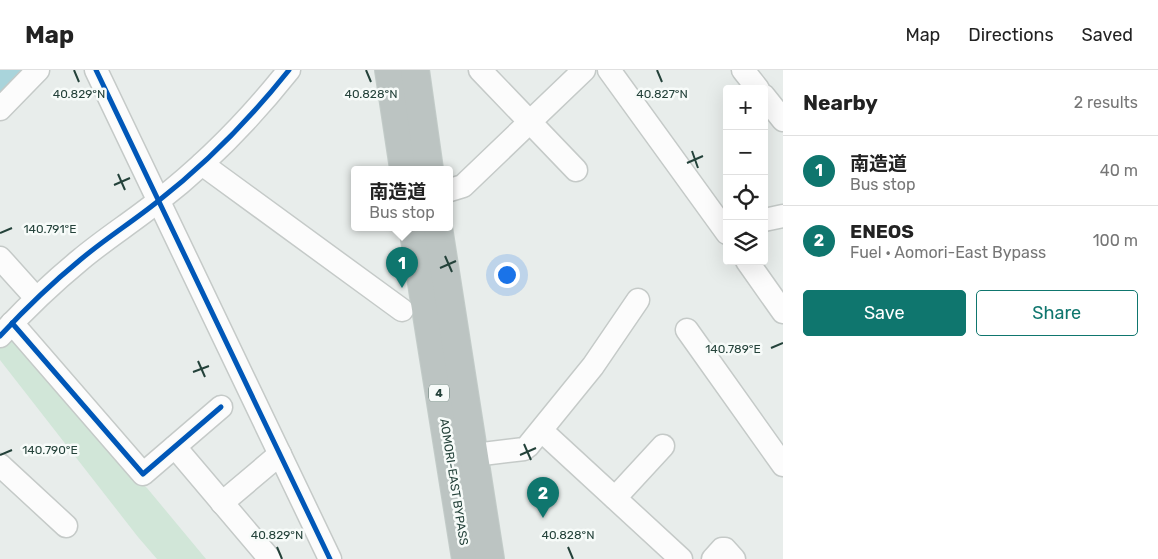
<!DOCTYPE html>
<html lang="en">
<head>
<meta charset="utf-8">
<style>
	body { margin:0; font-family:Rubik,"Noto Sans JP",sans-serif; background:#f6f6f6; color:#222 }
	.controls { position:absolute; right:15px; top:15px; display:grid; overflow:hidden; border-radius:5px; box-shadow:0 5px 20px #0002 }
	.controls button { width:45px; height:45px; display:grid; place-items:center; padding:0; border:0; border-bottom:1px solid #e0e0e0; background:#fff; color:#222; font:25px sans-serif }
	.you { position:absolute; left:506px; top:204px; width:18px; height:18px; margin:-12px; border:4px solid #fff; border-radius:50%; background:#1a73e8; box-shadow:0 0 0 8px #1a73e833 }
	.badge { display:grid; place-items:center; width:32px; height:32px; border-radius:50%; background:#0f766e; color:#fff; font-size:16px; font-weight:700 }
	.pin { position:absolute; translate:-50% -41px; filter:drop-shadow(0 1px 2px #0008) }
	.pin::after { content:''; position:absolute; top:26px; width:18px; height:15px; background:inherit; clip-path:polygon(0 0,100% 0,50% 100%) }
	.popup { position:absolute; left:351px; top:96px; width:102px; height:65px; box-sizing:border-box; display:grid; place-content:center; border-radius:5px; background:#fff; filter:drop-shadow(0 1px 4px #0005); font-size:16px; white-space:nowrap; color:#767676 }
	.popup b { font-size:19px; color:#222 }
	.popup::after { content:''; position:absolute; left:50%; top:100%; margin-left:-10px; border:10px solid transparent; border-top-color:#fff }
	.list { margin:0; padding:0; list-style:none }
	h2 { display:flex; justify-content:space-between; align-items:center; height:65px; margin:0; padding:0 20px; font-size:21px }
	h2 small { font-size:16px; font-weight:400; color:#767676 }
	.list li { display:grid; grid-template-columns:32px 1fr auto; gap:15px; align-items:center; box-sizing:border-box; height:70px; padding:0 20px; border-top:1px solid #e0e0e0 }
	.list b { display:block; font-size:19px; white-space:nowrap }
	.list p { margin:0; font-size:16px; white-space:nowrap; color:#767676 }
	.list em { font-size:16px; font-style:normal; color:#767676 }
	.actions { display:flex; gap:10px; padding:15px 20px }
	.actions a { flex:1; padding:11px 0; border:1px solid #0f766e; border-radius:5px; text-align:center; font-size:18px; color:#0f766e }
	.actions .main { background:#0f766e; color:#fff }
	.icon { flex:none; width:28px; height:28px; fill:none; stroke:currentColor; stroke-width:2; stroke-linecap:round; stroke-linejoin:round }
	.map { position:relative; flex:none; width:783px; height:489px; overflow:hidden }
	header { display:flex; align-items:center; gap:30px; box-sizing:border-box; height:70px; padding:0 25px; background:#fff; border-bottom:1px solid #e0e0e0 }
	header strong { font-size:24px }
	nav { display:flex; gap:28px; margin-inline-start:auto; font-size:18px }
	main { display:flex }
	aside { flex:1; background:#fff }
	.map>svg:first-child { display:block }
	.green { fill:#d1e6d8 }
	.water { fill:#a9d4db }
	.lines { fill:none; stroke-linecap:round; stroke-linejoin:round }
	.minor-casing { stroke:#c5cac8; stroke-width:25 }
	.highway-casing { stroke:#c3ccc9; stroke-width:30 }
	.minor { stroke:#fcfcfc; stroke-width:22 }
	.highway { stroke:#bcc4c2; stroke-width:28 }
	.cycleway-casing { stroke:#f7fbf9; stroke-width:8 }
	.cycleway { stroke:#0057b8; stroke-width:5 }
	.ticks { fill:none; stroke:#24423a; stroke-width:2 }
	.labels { text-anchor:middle; stroke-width:5; stroke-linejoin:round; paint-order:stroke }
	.shield { fill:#f7fbf9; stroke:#637a73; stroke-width:1 }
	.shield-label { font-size:11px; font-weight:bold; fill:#24423a }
	.street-label { font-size:12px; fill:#24423a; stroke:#f7fbf9 }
	.ticks-label { font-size:12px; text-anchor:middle; fill:#24423a; stroke:#f7fbf9; stroke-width:5; stroke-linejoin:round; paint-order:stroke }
</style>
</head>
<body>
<header>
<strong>Map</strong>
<nav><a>Map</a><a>Directions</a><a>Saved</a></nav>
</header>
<main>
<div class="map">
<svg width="783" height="489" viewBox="0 0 783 489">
	<rect width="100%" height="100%" fill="#e8edeb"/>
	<!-- green -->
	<polygon class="green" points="14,265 134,406 147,418 206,489 157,489 138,467 0,290 0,278"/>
	<!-- water -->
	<polygon class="water" points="0,0 29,0 0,30"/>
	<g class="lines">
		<defs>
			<g id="minor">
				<polyline points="96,0 330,489"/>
				<polyline points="480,0 576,100"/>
				<polyline points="609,0 727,163"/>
				<polyline points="743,0 758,19"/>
				<polyline points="764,26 783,50"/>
				<polyline points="0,39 38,0"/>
				<polyline points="202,94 402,240"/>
				<polyline points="450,120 463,116 584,0"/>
				<polyline points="764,150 783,146"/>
				<polyline points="0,188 36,228"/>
				<polyline points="747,191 783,242"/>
				<polyline points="12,253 143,404 221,337"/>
				<polyline points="687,260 783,395"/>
				<path d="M0 266C25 239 52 213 80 190 105 169 132 152 157 132 206 94 250 49 289 0"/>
				<polyline points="542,361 681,489"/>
				<polyline points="175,377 270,489"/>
				<polyline points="458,387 524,379 528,376 593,296 638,230"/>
				<polyline points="0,395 66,456"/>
				<polyline points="615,428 663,376"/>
				<polyline points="222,433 280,384"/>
				<polyline points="713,489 722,479 725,479 734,489"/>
			</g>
			<g id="highway">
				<polyline points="389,0 404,99"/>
				<polyline points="415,0 429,99"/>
				<polyline points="413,157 466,489"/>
				<polyline points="438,157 490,489"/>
			</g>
		</defs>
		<!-- minor casing -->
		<use href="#minor" class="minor-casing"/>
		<!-- highway casing -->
		<use href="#highway" class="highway-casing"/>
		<!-- minor -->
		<use href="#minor" class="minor"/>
		<!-- highway -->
		<use href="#highway" class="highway"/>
		<defs>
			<g id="cycleway">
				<polyline points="96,0 330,489"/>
				<polyline points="12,253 143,404 221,337"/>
				<path d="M0 266C25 239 52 213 80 190 105 169 132 152 157 132 206 94 250 49 289 0"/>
			</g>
		</defs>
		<!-- cycleway casing -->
		<use href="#cycleway" class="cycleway-casing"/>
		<!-- cycleway -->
		<use href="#cycleway" class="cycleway"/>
	</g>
	<!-- ticks -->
	<path class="ticks" d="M74 0 79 12M366 0 371 12M657 0 662 12M692 81 698 98M687 93 703 86M118 104 125 120M114 115 130 108M0 163 12 158M445 186 452 202M440 198 456 191M771 278 783 273M198 291 205 307M193 302 209 296M524 374 531 390M0 385 12 380M520 385 536 378M277 477 282 489M568 477 573 489"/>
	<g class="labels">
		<!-- shield labels -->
		<rect class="shield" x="429" y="314.5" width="20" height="17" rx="4"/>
		<g class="shield-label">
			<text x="439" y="327">4</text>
		</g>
		<!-- street labels -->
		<g class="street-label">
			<text transform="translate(454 412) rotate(81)" y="4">AOMORI-EAST BYPASS</text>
		</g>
	</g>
	<g class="ticks-label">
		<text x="79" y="28">40.829°N</text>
		<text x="371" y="28">40.828°N</text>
		<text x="662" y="28">40.827°N</text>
		<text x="50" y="163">140.791°E</text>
		<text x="733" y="283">140.789°E</text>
		<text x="50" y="384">140.790°E</text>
		<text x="277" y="469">40.829°N</text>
		<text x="568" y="469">40.828°N</text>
	</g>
</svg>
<div class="controls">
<button>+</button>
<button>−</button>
<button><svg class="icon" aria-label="locate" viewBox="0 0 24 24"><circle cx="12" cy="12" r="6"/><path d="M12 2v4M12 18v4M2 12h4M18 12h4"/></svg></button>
<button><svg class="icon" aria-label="layers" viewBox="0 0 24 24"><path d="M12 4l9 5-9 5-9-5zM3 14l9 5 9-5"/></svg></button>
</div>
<div class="you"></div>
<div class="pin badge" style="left:402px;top:218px">1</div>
<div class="popup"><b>南造道</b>Bus stop</div>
<div class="pin badge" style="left:543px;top:448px">2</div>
</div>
<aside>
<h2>Nearby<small>2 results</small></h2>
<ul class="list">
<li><span class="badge">1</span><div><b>南造道</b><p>Bus stop</p></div><em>40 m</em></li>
<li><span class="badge">2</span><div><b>ENEOS</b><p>Fuel · Aomori-East Bypass</p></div><em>100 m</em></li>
</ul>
<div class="actions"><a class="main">Save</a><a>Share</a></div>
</aside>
</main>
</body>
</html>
